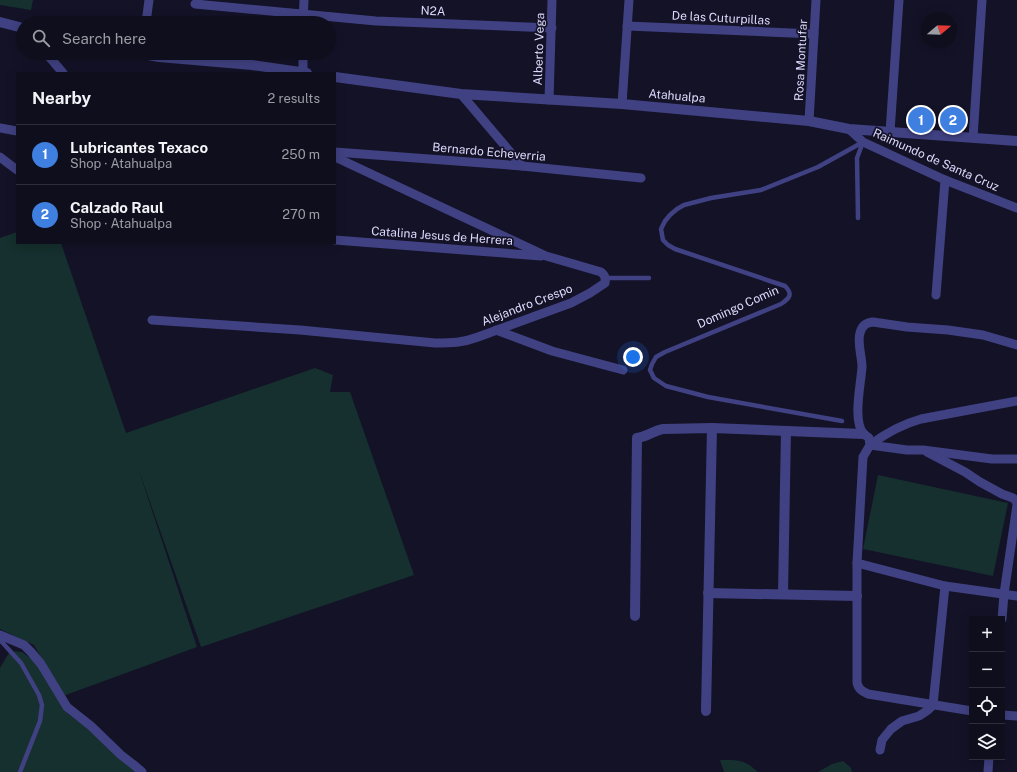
<!DOCTYPE html>
<html lang="en">
<head>
<meta charset="utf-8">
<style>
	body { margin:0; font-family:"Public Sans",sans-serif; background:#181726; color:#f1f3f6 }
	.controls { position:absolute; right:12px; bottom:12px; display:grid; overflow:hidden; border-radius:0px; box-shadow:0 2px 10px #0003 }
	.controls button { width:36px; height:36px; display:grid; place-items:center; padding:0; border:0; border-bottom:1px solid #2f2e3b; background:#0f0e1d; color:#f1f3f6; font:20px sans-serif }
	.compass { position:absolute; left:921px; top:12px; width:36px; height:36px; border-radius:50%; background:#0f0e1d; box-shadow:0 2px 10px #0003; rotate:71deg }
	.you { position:absolute; left:633px; top:357px; width:14px; height:14px; margin:-10px; border:3px solid #fff; border-radius:50%; background:#1a73e8; box-shadow:0 0 0 6px #1a73e833 }
	.badge { display:grid; place-items:center; width:26px; height:26px; border-radius:50%; background:#b45309; color:#fff; font-size:13px; font-weight:700 }
	.pin { position:absolute; translate:-50% -50%; border:2px solid #fff; box-shadow:0 1px 4px #0006 }
	.list { margin:0; padding:0; list-style:none }
	h2 { display:flex; justify-content:space-between; align-items:center; height:52px; margin:0; padding:0 16px; font-size:17px }
	h2 small { font-size:13px; font-weight:400; color:#9b9ca4 }
	.list li { display:grid; grid-template-columns:26px 1fr auto; gap:12px; align-items:center; box-sizing:border-box; height:60px; padding:0 16px; border-top:1px solid #2f2e3b }
	.list b { display:block; font-size:15px; white-space:nowrap }
	.list p { margin:0; font-size:13px; white-space:nowrap; color:#9b9ca4 }
	.list em { font-size:13px; font-style:normal; color:#9b9ca4 }
	.icon { flex:none; width:22px; height:22px; fill:none; stroke:currentColor; stroke-width:2; stroke-linecap:round; stroke-linejoin:round }
	.map { position:relative; flex:none; width:1017px; height:772px; overflow:hidden }
	.search { position:absolute; background:#0f0e1d; box-shadow:0 2px 10px #0003; left:16px; top:16px; width:320px; height:44px; display:flex; align-items:center; gap:10px; box-sizing:border-box; padding:0 14px; border-radius:22px; color:#9b9ca4; font-size:15px }
	.panel { position:absolute; background:#0f0e1d; box-shadow:0 2px 10px #0003; left:16px; top:72px; width:320px; height:172px; border-radius:0px }
	.map>svg:first-child { display:block }
	.green { fill:#15302e }
	.lines { fill:none; stroke-linecap:round; stroke-linejoin:round }
	.service { stroke:#404182; stroke-width:4.5 }
	.minor { stroke:#404182; stroke-width:9 }
	.tertiary { stroke:#404182; stroke-width:10 }
	.labels { text-anchor:middle; stroke-width:3.5; stroke-linejoin:round; paint-order:stroke }
	.street-label { font-size:12px; fill:#dcdafc; stroke:#141227 }
</style>
</head>
<body>
<div class="map">
<svg width="1017" height="772" viewBox="0 0 1017 772">
	<rect width="100%" height="100%" fill="#141227"/>
	<!-- green -->
	<g class="green">
		<polygon points="0,0 33,0 31,10 0,5"/>
		<polygon points="17,232 17,243 61,243 126,433 315,368 333,375 330,392 350,392 414,575 201,647 138,468 197,647 63,696 34,645 0,629 0,238"/>
		<polygon points="878,475 1008,503 993,576 863,549"/>
		<polygon points="10,651 22,652 36,662 66,712 76,720 83,724 136,772 0,772 0,668"/>
		<path d="M720 760C738 760 744 759 758 772H724Z"/>
		<polygon points="843,761 851,768 852,772 818,772 832,764"/>
	</g>
	<g class="lines">
		<!-- service -->
		<g class="service">
			<polyline points="858,218 857,158 863,142"/>
			<polyline points="606,278 649,278"/>
			<path d="M842 421 708 397 666 386 654 378 650 370 652 364 656 357 665 352 781 304C790 298 793 294 785 286L675 249 668 245 663 240 661 229 665 221 670 215 677 209 684 205 711 198 761 190 818 167 863 142"/>
			<polyline points="0,640 21,663 39,695 42,705 40,721 20,772"/>
		</g>
		<!-- minor -->
		<g class="minor">
			<polyline points="195,4 376,21 552,28"/>
			<polyline points="146,23 149,0"/>
			<polyline points="303,23 304,0"/>
			<polyline points="627,26 814,34"/>
			<polyline points="46,53 63,73"/>
			<polyline points="303,53 303,72"/>
			<polyline points="461,94 522,166"/>
			<polyline points="549,100 552,0"/>
			<polyline points="622,104 629,0"/>
			<polyline points="809,121 816,0"/>
			<polyline points="0,128 17,131"/>
			<polyline points="849,129 863,142 945,180 1017,208"/>
			<polyline points="890,132 899,0"/>
			<polyline points="973,138 982,0"/>
			<polyline points="335,152 522,166 641,178"/>
			<polyline points="0,157 17,170"/>
			<polyline points="335,240 541,256"/>
			<polyline points="936,295 945,180"/>
			<path d="M152 320 300 330 435 343C452 343 462 343 478 337L571 303 590 293 605 283C606 278 605 275 601 272L546 256 335 157"/>
			<polyline points="496,330 552,351 623,370"/>
			<path d="M1017 401 921 419C903 424 886 433 870 445L907 450H923L992 459H1017"/>
			<polyline points="927,452 965,472 980,482 1002,494 1013,498 1017,502"/>
			<polyline points="857,563 945,586 1017,596"/>
			<polyline points="1002,619 1004,594 1017,505"/>
			<polyline points="0,635 24,645 31,652 41,664 67,707 91,726 121,755 134,765 142,772"/>
			<path d="M972 711 868 694C862 691 858 689 857 682V563L863 457 870 445 869 438C868 437 866 436 864 434 852 422 861 384 862 367 862 357 857 342 860 333 862 326 865 323 873 322L907 327 948 330 983 335 1017 345"/>
			<polyline points="1002,715 1017,716"/>
			<polyline points="880,750 882,740 891,729 902,721 919,716 928,710 933,705 945,586"/>
			<polyline points="988,772 989,757"/>
		</g>
		<!-- tertiary -->
		<g class="tertiary">
			<polyline points="0,22 23,28"/>
			<polyline points="138,53 159,57 252,65 307,73"/>
			<polyline points="335,77 461,94 622,104 809,121 849,129 1017,141"/>
			<polyline points="708,593 857,596"/>
			<polyline points="783,594 786,431"/>
			<path d="M635 616 637 438C646 437 653 431 663 429L712 428 863 434"/>
			<polyline points="706,711 712,428"/>
		</g>
	</g>
	<g class="labels">
		<!-- street labels -->
		<g class="street-label">
			<text transform="translate(433 11) rotate(2)" y="4">N2A</text>
			<text transform="translate(721 18) rotate(3)" y="4">De las Cuturpillas</text>
			<text transform="translate(539 49) rotate(-88)" y="4">Alberto Vega</text>
			<text transform="translate(801 60) rotate(-87)" y="4">Rosa Montufar</text>
			<text transform="translate(677 96) rotate(5)" y="4">Atahualpa</text>
			<text transform="translate(489 152) rotate(5)" y="4">Bernardo Echeverria</text>
			<text transform="translate(936 160) rotate(24)" y="4">Raimundo de Santa Cruz</text>
			<text transform="translate(442 236) rotate(4)" y="4">Catalina Jesus de Herrera</text>
			<text transform="translate(527 305) rotate(-21)" y="4">Alejandro Crespo</text>
			<text transform="translate(738 307) rotate(-24)" y="4">Domingo Comin</text>
		</g>
	</g>
</svg>
<div class="controls">
<button>+</button>
<button>−</button>
<button><svg class="icon" aria-label="locate" viewBox="0 0 24 24"><circle cx="12" cy="12" r="6"/><path d="M12 2v4M12 18v4M2 12h4M18 12h4"/></svg></button>
<button><svg class="icon" aria-label="layers" viewBox="0 0 24 24"><path d="M12 4l9 5-9 5-9-5zM3 14l9 5 9-5"/></svg></button>
</div>
<svg class="compass" viewBox="-18 -18 36 36"><path d="M0-13l5 13h-10z" fill="#e53935"/><path d="M0 13l5-13h-10z" fill="#9b9ca4"/></svg>
<div class="you"></div>
<div class="pin badge" style="left:921px;top:120px;background:#3f7fe0">1</div>
<div class="pin badge" style="left:953px;top:120px;background:#3f7fe0">2</div>
<div class="search"><svg class="icon" aria-label="search" viewBox="0 0 24 24"><circle cx="10" cy="10" r="6"/><path d="M15 15l6 6"/></svg>Search here</div>
<section class="panel">
<h2>Nearby<small>2 results</small></h2>
<ul class="list">
<li><span class="badge" style="background:#3f7fe0">1</span><div><b>Lubricantes Texaco</b><p>Shop · Atahualpa</p></div><em>250 m</em></li>
<li><span class="badge" style="background:#3f7fe0">2</span><div><b>Calzado Raul</b><p>Shop · Atahualpa</p></div><em>270 m</em></li>
</ul>
</section>
</div>
</body>
</html>
